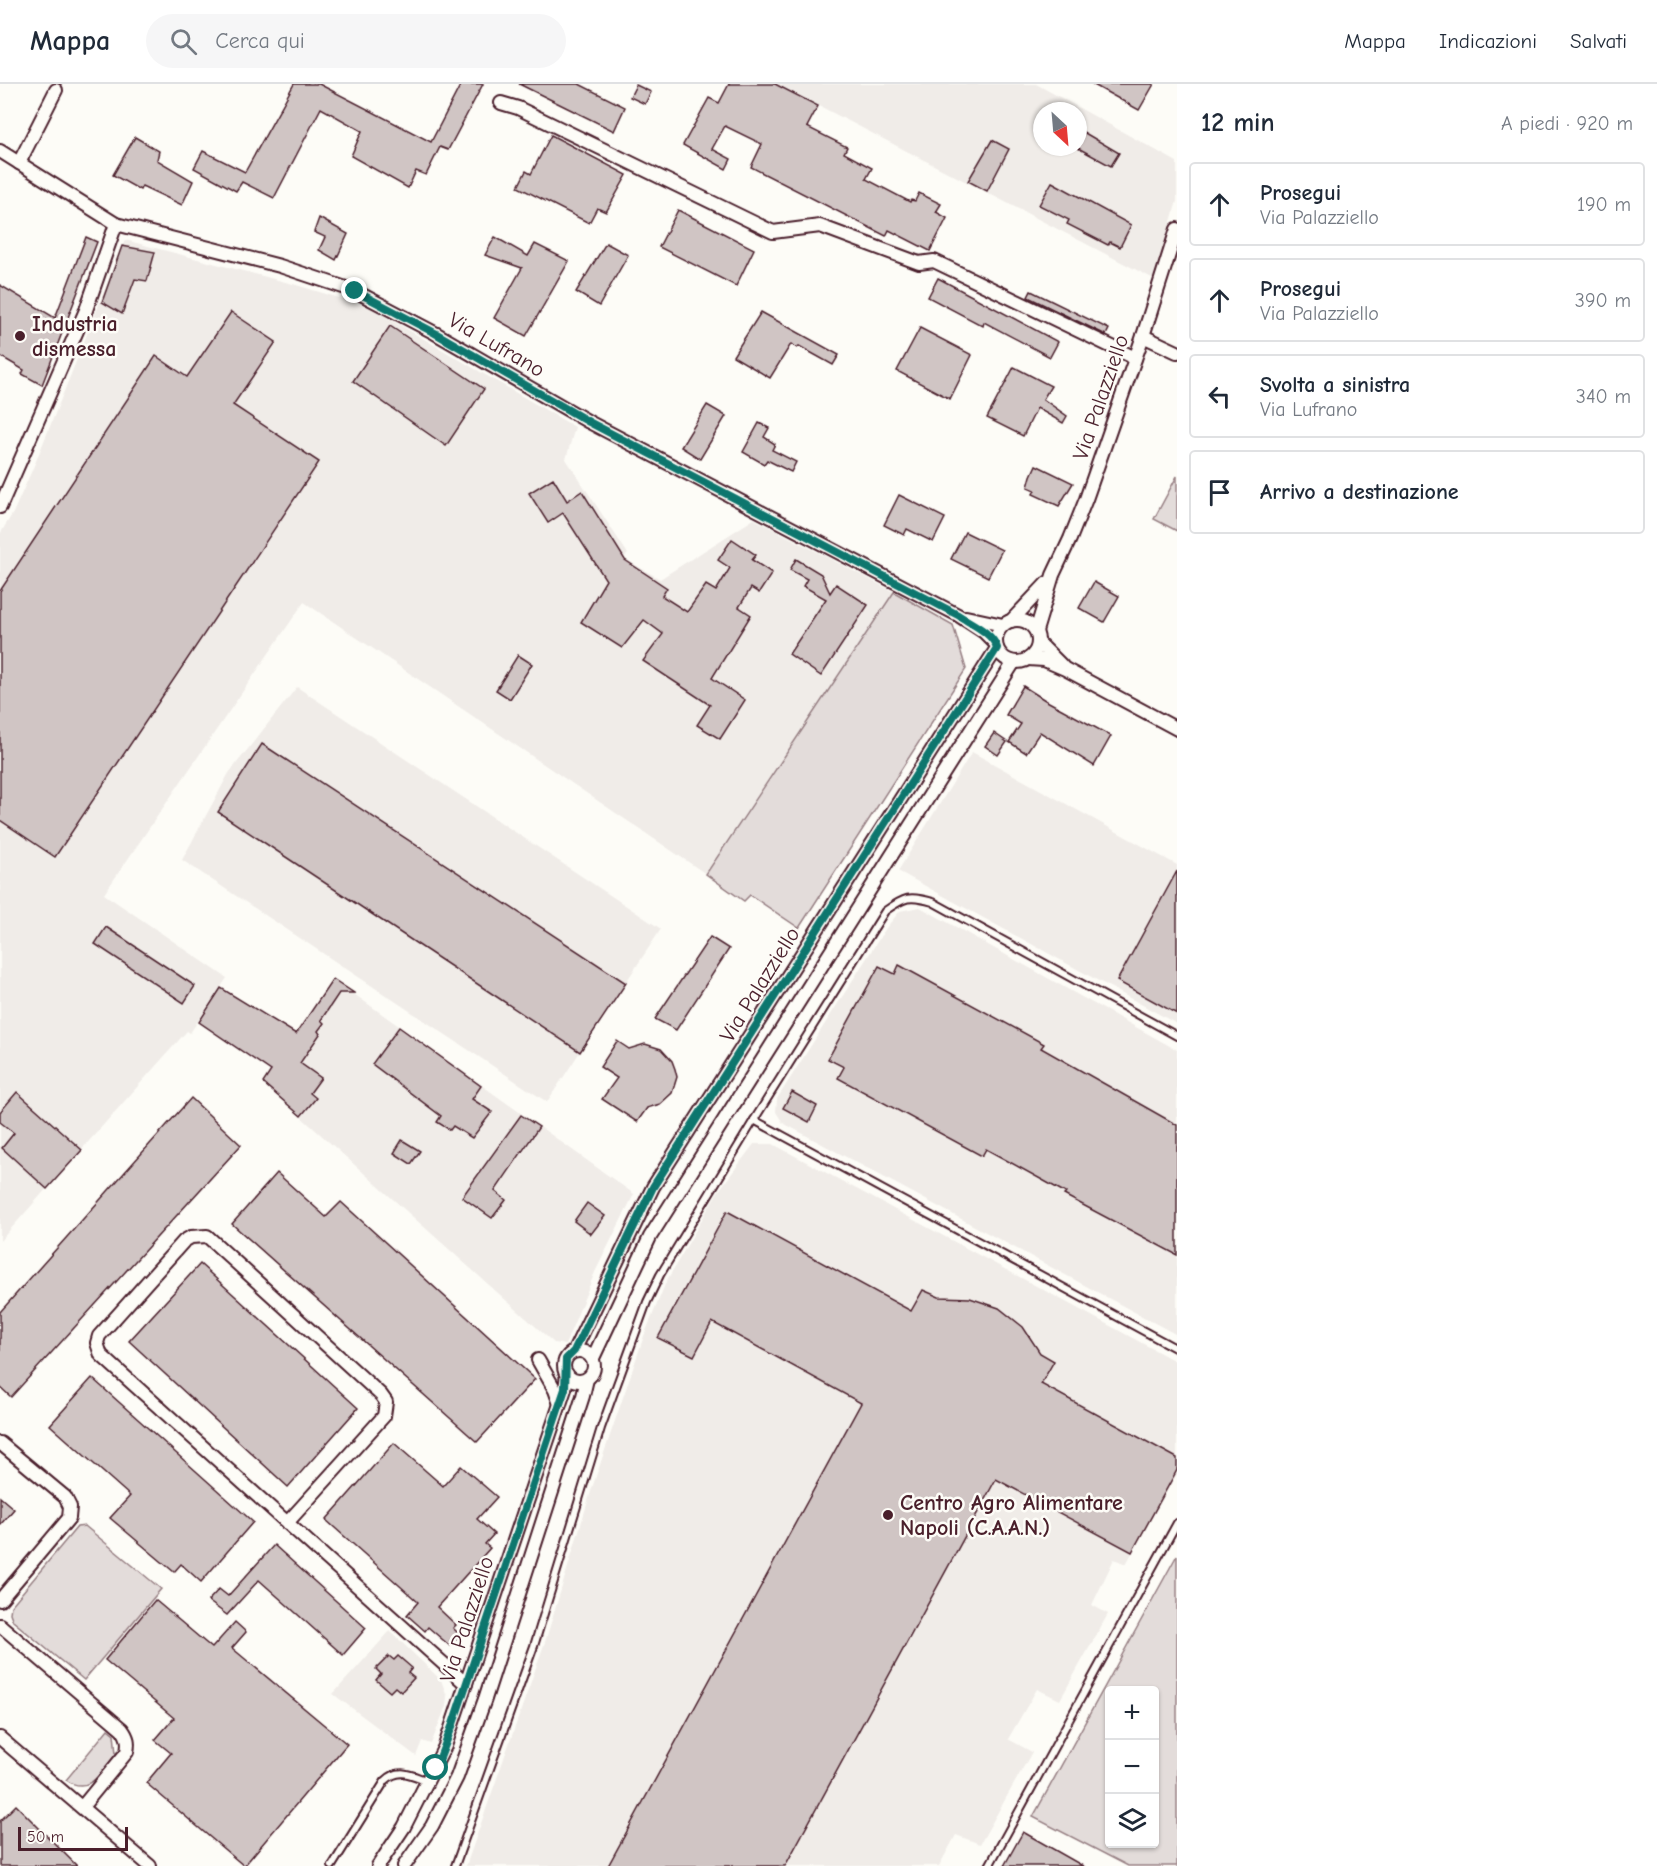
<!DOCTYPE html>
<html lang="it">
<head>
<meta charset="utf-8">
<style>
	body { margin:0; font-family:"Comic Neue",sans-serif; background:#f6f6f7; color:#1f2937 }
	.controls { position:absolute; right:18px; bottom:18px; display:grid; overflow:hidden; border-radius:6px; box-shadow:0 2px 4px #0004 }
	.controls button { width:54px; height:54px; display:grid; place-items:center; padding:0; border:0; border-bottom:2px solid #e0e1e3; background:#fff; color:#1f2937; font:30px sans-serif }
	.compass { position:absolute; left:1033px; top:18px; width:54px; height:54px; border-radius:50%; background:#fff; box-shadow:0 2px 4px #0004; rotate:154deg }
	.scale { position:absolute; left:18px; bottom:15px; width:110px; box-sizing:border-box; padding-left:6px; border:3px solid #4a1f2b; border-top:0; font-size:16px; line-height:21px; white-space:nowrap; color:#4a1f2b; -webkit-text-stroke:4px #fdfcf7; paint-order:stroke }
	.stop { position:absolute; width:18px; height:18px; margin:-14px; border:4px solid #0f766e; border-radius:50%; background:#fff }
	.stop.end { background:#0f766e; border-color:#fff; box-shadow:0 2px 6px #0008 }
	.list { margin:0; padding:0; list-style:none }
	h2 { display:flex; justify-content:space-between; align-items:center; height:78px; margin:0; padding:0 24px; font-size:26px }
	h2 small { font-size:20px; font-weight:400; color:#747a83 }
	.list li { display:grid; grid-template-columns:39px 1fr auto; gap:18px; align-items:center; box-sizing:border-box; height:84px; margin:0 12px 12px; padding:0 12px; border:2px solid #e0e1e3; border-radius:6px }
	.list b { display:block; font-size:22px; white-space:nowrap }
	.list p { margin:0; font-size:20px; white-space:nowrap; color:#747a83 }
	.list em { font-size:20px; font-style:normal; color:#747a83 }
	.icon { flex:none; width:33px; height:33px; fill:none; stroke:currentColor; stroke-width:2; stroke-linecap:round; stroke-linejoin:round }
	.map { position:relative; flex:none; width:1177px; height:1782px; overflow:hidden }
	header { display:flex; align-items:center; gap:36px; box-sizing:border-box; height:84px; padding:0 30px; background:#fff; border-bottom:2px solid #e0e1e3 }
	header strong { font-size:28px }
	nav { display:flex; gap:33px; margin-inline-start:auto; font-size:21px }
	.search { width:420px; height:54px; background:#f6f6f7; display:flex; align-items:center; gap:15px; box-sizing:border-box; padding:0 21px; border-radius:33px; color:#747a83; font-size:22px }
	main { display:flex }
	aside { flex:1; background:#fff }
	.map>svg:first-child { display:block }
	.built { fill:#f0ece8; fill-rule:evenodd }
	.green { fill:#e3dcda; stroke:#967e82; stroke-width:1.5; fill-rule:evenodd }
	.building { fill:#d0c5c4; stroke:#4a1f2b; stroke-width:1.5 }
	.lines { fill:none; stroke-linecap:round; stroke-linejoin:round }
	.service-casing { stroke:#4a1f2b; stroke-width:10 }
	.minor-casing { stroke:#4a1f2b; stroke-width:16 }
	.service { stroke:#fdfcf7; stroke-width:6 }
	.minor { stroke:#fdfcf7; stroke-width:12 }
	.route { stroke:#0f766e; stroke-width:8 }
	.poi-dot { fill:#4a1f2b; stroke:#fdfcf7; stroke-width:2 }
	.labels { text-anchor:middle; stroke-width:5; stroke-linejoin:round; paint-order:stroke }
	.poi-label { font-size:22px; font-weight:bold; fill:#4a1f2b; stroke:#fdfcf7; text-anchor:start }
	.street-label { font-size:22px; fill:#4a1f2b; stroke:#fdfcf7 }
</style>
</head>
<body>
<header>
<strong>Mappa</strong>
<div class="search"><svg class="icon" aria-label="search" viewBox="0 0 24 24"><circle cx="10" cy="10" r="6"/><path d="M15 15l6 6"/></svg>Cerca qui</div>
<nav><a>Mappa</a><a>Indicazioni</a><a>Salvati</a></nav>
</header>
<main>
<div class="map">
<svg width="1177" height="1782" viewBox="0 0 1177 1782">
	<rect width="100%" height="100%" fill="#fdfcf7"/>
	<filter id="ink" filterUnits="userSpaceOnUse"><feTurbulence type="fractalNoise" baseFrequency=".0167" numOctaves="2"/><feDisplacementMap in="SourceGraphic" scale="12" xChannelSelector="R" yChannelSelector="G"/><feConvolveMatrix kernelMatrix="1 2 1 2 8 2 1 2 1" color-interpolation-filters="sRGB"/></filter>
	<g filter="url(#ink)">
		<!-- built -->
		<g class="built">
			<path d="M777 0H1036L1177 78V117L1154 195ZM1042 27H1078V63H1042Z"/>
			<polygon points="125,156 293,200 369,223 575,343 566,375 628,470 623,474 660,495 754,435 894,508 706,790 304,518 104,810 227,894 190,949 187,947 0,1157 0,450 13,429 36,377"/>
			<polygon points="297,603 661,845 547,1018 182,776 229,689"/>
			<polygon points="972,668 1177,781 1177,940 898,787"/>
			<polygon points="920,823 1177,966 1177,1251 783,1039 776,1028 777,1015 886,844 900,827"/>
			<polygon points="333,895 634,1110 595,1188 565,1261 554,1259 263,999"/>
			<polygon points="754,1060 773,1060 1177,1278 1177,1389 1126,1480 1114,1475 1092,1521 1108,1530 1060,1616 1037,1605 1008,1655 1032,1668 980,1760 956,1751 939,1782 466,1782 546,1555 592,1404 644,1252 666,1198 717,1109"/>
			<polygon points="390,1547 441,1596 447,1612 446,1622 431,1660 422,1657 416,1672 333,1610"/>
		</g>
		<!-- green -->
		<g class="green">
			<polygon points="1177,392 1177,447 1154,435"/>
			<polygon points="894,508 953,541 966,585 799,844 750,811 744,817 706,790"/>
			<polygon points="85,1442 161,1505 84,1596 13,1537 10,1529 11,1522 77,1443"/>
			<path d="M1177 1471V1782H1128L1033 1733ZM1110 1606H1154V1760H1110Z"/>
			<path d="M108 1645 114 1650 116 1670C102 1687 90 1712 66 1696Z"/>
		</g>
		<!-- building -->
		<g class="building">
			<polygon points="294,0 319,0 431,58 461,0 483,0 448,66 440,63 426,91 416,87 408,104 351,72 362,47 321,24 274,114 242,98 236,107 194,84 203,67 245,88"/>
			<polygon points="519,0 579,0 625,23 614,47"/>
			<polygon points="729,0 775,0 818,22 807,43 847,63 844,69 872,84 866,95 910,118 911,116 915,117 919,109 941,120 936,128 947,134 930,167 889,146 886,152 751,83 762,60 725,42 712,65 731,75 726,85 683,61 709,14 719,19"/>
			<polygon points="1092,0 1154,0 1139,26"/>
			<polygon points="636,1 651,8 645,20 630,13"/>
			<polygon points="1078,45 1119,69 1111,82 1078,64"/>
			<polygon points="551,51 627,91 606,128 597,124 589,139 518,103 526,87 531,90"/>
			<polygon points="135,53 159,67 157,76 193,97 182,121 142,102 140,106 113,91"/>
			<polygon points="992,56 1009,65 987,107 968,97"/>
			<polygon points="1052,98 1131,141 1120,163 1110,158 1108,161 1067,140 1069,136 1039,121"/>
			<polygon points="678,126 754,165 736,202 659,163"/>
			<polygon points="319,134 348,150 336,176 319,166 325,153 314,148"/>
			<polygon points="86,153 97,158 42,301 22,290 24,286 0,272 0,201 55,234"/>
			<polygon points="495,153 528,172 535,160 569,177 526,252 494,234 522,184 485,171"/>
			<polygon points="606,159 628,171 599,222 576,208"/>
			<polygon points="122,162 155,168 147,197 135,195 122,230 102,218"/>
			<polygon points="938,194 1058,258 1050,273 984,238 983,242 928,213"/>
			<polygon points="1031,207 1109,245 1106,251 1028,213"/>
			<polygon points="231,228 276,258 233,321 319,378 55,773 0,736 0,507 156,272 187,293"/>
			<polygon points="761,228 839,271 833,281 799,262 797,264 791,260 770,294 733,272"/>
			<polygon points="390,242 484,305 446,362 353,297"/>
			<polygon points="920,244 972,271 950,315 897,287"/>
			<polygon points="1014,283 1051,302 1043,315 1067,332 1063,339 1037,324 1023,352 987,334"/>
			<polygon points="707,321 726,332 700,375 681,363"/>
			<polygon points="759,339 769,344 764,353 775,360 772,366 796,378 791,388 767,376 764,380 743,368"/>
			<polygon points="1036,381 1073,399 1059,422 1033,410 1035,406 1028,403 1031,392"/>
			<polygon points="553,394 567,417 582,407 625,476 667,504 662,512 687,528 706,501 716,507 730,484 718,476 732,455 756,471 752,476 772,489 759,509 751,504 739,523 751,531 712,594 745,616 720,655 697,641 710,621 643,577 663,550 644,536 622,564 581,538 606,496 563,429 548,439 529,409"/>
			<polygon points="899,411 945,434 933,458 907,445 904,451 884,441"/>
			<polygon points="965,448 1002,466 988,493 951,475"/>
			<polygon points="796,475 821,490 830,509 836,500 868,521 821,592 789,570 826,515 803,502 807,495 790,486"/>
			<polygon points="1094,498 1119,512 1104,538 1079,524"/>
			<polygon points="518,571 532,580 510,615 496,606"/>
			<polygon points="1023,602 1045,616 1111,652 1094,682 1040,648 1026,669 1009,658 1021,640 1006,631"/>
			<polygon points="994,649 1007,658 998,671 985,662"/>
			<polygon points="262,660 626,899 580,968 218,728"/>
			<polygon points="1177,787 1177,930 1117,897"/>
			<polygon points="106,843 195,902 184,919 95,860"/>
			<polygon points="710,853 729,865 676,946 655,935"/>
			<polygon points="899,881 1044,960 1041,964 1177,1041 1177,1171 1064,1111 1066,1109 986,1065 982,1072 838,994 844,983 828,975 879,882 895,890"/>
			<polygon points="333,895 354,909 339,909 321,936 324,939 318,947 320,950 300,979 321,994 310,1009 316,1014 301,1032 263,999 271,987 199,938 221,904 296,950"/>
			<polygon points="399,943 481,1002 472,1015 492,1028 472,1054 453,1042 450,1046 437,1038 441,1032 372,980"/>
			<polygon points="617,957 629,965 645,960 661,965 672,977 675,985 677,993 672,1009 660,1020 647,1024 637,1038 602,1015 617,994 600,983"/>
			<polygon points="17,1008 82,1066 47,1105 2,1064 14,1049 0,1038 0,1028"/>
			<polygon points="792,1008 817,1022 809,1038 783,1024"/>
			<polygon points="191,1014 241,1061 11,1313 0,1303 0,1228"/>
			<polygon points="521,1031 539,1043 495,1107 506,1116 492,1134 462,1113"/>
			<polygon points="402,1056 420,1067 411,1080 394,1069"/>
			<polygon points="277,1089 326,1133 341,1118 535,1295 477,1358 232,1140"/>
			<polygon points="587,1119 605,1132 591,1150 574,1137"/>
			<polygon points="727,1127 911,1227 923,1206 939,1213 970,1214 999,1224 1023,1243 1040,1269 1054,1277 1041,1300 1177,1374 1177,1386 1132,1468 996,1395 785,1782 608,1782 861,1319 712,1238 694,1272 658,1254"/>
			<polygon points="200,1180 358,1324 288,1403 129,1257"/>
			<polygon points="92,1294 253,1438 201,1498 181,1480 174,1488 110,1434 130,1412 50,1341"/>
			<polygon points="394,1359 443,1402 461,1382 497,1413 477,1435 494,1450 485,1460 490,1464 437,1523 456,1541 453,1544 460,1551 450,1562 428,1543 425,1547 407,1531 418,1518 326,1436"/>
			<polygon points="0,1413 14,1425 0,1441"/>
			<polygon points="274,1461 366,1544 343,1571 259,1496 227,1531 208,1517 219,1505 228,1512"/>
			<polygon points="155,1516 212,1564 235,1538 246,1548 232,1564 347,1660 244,1782 146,1699 171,1669 155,1656 174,1634 105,1576"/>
			<polygon points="389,1572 394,1576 398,1572 412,1584 408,1589 414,1594 401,1608 395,1603 390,1608 376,1596 381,1590 376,1585"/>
			<polygon points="16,1721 77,1782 0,1782 0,1737"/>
			<polygon points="1023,1748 1083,1782 1004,1782"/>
		</g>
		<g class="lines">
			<defs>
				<g id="service">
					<polyline points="754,1036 1177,1265"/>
					<path d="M332 1782 385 1697C399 1683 411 1691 428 1697"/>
					<path d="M455 1782 534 1562 601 1344 647 1218 660 1191 754 1036 885 827C905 813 909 811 933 818L1177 952"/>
					<polyline points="989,1782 1177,1439"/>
				</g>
				<g id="minor">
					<polyline points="501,19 518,24 773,148 820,142 919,179 934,177 1135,274"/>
					<polyline points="0,67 116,140 280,182 355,207 435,249 589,338 958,531 984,548 996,560"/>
					<polyline points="19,79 56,6"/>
					<polyline points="1143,252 1177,268"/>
					<polyline points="0,423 86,226 116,140"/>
					<polyline points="966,533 1003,541"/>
					<circle cx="1017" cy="557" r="21"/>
					<polyline points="1011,537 1047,499"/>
					<polyline points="1036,547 1053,491 1070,455 1086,415 1143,252 1177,145"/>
					<polyline points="1038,558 1062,582"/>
					<polyline points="1028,575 1044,576 1065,585 1177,645"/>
					<circle cx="579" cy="1282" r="15"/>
					<polyline points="574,1267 653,1103 997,564"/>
					<polyline points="593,1274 650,1153 1014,578"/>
					<polyline points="538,1276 555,1306 560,1320"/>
					<polyline points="0,1359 65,1413 70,1423 69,1434 0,1516"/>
					<polyline points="287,1439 384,1332 386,1318 381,1311 207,1152 191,1153 184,1157 99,1252 97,1259 101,1271 466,1600"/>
					<path d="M0 1541 122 1645C128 1653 129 1658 127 1668L82 1723"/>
					<polyline points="0,1654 150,1782"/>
					<polyline points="378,1782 404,1743 445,1662 560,1320 565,1305 567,1290"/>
					<polyline points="404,1782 432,1742 457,1693 485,1615 583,1312 587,1295"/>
				</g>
			</defs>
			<!-- service casing -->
			<use href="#service" class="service-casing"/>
			<!-- minor casing -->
			<use href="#minor" class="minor-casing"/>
			<!-- service -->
			<use href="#service" class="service"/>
			<!-- minor -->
			<use href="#minor" class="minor"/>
		</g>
	</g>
	<g class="lines" filter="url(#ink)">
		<!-- route -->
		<path class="route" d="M355 207 435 249 589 338 958 531C970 539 993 549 997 564L653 1103 574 1267 566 1275 565 1305 453 1640 436 1684"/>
	</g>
	<!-- markers -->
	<g class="poi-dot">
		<circle cx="20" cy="252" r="6"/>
		<circle cx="888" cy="1431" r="6"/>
	</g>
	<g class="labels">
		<!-- poi labels -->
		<g class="poi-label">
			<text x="32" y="247">Industria<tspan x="32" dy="25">dismessa</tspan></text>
			<text x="900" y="1426">Centro Agro Alimentare<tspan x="900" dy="25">Napoli (C.A.A.N.)</tspan></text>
		</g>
		<!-- street labels -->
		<g class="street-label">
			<text transform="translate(497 260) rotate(30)" y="8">Via Lufrano</text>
			<text transform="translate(1100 313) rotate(-71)" y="8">Via Palazziello</text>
			<text transform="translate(759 900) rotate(-58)" y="8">Via Palazziello</text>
			<text transform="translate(466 1535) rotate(-72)" y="8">Via Palazziello</text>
		</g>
	</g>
</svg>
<div class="controls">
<button>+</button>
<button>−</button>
<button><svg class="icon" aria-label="layers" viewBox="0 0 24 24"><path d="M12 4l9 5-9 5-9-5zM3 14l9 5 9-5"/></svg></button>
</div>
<svg class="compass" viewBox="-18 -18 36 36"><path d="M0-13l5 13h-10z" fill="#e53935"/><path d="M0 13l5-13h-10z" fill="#747a83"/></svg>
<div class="scale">50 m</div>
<div class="stop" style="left:436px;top:1684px"></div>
<div class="stop end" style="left:355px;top:207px"></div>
</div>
<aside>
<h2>12 min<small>A piedi · 920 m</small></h2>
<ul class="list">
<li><svg class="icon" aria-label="ahead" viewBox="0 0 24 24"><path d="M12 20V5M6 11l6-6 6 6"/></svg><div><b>Prosegui</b><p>Via Palazziello</p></div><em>190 m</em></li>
<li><svg class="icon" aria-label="ahead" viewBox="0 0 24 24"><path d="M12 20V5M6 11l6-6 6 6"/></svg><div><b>Prosegui</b><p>Via Palazziello</p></div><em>390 m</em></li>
<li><svg class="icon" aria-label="left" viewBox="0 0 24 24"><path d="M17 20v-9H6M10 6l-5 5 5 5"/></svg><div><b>Svolta a sinistra</b><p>Via Lufrano</p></div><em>340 m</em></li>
<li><svg class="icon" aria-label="arrive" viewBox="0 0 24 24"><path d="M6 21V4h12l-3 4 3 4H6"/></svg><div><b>Arrivo a destinazione</b></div></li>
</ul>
</aside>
</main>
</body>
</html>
